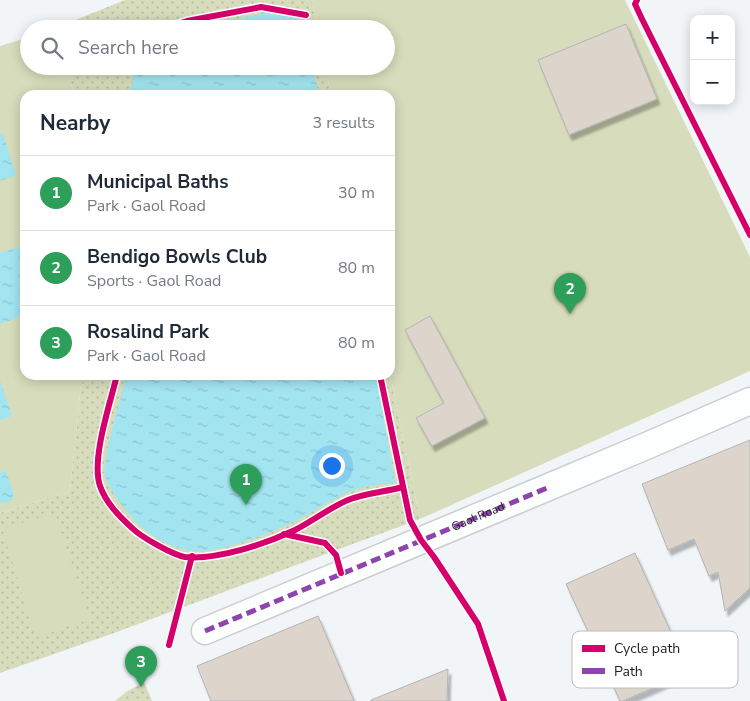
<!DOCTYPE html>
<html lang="en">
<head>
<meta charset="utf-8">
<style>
	body { margin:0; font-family:"Nunito Sans",sans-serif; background:#f6f6f7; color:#1f2937 }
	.controls { position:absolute; right:15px; top:15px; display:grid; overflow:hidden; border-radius:10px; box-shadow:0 2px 12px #0003 }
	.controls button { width:45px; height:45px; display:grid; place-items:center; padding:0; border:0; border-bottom:1px solid #e0e1e3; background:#fff; color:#1f2937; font:25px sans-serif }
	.you { position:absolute; left:331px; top:465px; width:18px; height:18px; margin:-12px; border:4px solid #fff; border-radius:50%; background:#1a73e8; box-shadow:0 0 0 8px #1a73e833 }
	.badge { display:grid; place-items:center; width:32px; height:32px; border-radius:50%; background:#2563eb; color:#fff; font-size:16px; font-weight:700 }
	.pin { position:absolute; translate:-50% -41px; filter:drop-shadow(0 1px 2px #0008) }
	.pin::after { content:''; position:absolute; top:26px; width:18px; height:15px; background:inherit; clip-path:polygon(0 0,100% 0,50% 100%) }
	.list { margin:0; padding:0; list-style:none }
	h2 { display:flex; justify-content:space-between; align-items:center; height:65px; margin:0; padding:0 20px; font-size:21px }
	h2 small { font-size:16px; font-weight:400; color:#747a83 }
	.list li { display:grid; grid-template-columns:32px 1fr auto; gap:15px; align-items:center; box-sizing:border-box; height:75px; padding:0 20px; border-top:1px solid #e0e1e3 }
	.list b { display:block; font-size:19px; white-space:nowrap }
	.list p { margin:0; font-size:16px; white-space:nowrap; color:#747a83 }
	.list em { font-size:16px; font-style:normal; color:#747a83 }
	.icon { flex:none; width:28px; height:28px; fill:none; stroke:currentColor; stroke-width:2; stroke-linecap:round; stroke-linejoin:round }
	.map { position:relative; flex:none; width:750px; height:701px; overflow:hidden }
	.search { position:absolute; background:#fff; box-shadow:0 2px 12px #0003; left:20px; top:20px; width:375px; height:55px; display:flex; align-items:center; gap:12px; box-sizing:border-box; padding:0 18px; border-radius:28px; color:#747a83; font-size:19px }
	.panel { position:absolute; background:#fff; box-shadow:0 2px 12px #0003; left:20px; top:90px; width:375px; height:290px; border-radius:15px }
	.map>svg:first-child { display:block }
	.park { fill:url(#park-dots) }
	.pitch { fill:#d7dcbc }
	.water { fill:url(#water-ripples) }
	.building { fill:#ddd5cb; stroke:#b3b4b4; filter:url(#shadow) }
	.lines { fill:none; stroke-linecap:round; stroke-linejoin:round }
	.minor-casing { stroke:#cbcdcf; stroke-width:29 }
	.minor { stroke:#fdfefe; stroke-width:26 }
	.quiet { stroke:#8e44ad; stroke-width:5; stroke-dasharray:10 5; stroke-linecap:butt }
	.cycleway-casing { stroke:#fff; stroke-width:9 }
	.cycleway { stroke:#d6006c; stroke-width:6 }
	.labels { text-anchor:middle; stroke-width:5; stroke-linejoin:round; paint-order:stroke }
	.street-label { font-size:12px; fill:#1e1f21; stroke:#fff }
	.key { fill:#fff; stroke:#bcbcbc; stroke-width:1 }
	.key-label { font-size:14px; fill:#1e1f21 }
</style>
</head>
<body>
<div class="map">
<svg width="750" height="701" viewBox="0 0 750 701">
	<defs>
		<pattern id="park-dots" width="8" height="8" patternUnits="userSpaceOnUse" patternTransform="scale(1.25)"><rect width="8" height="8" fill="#d7dcbc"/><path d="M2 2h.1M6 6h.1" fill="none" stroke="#b8bca1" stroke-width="1.8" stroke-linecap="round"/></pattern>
		<pattern id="water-ripples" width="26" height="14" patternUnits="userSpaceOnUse" patternTransform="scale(1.25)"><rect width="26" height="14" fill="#a2e5f0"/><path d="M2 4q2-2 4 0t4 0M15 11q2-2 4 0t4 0" fill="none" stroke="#8bc4ce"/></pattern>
		<filter id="shadow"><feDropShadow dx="3" dy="5.5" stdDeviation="1" flood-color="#0004"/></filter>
	</defs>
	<rect width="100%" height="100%" fill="#f2f5f8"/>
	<!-- park -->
	<g class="park">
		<polygon points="125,0 312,0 318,29 53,29"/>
		<polygon points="65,66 325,66 331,95 75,95"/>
		<polygon points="390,374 420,519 114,633 0,673 0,513 70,491 82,375"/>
		<polygon points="144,682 152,701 115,701 126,692"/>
	</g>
	<!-- pitch -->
	<g class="pitch">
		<polygon points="312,0 625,0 750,257 750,371 420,519 390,374 390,95 331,95 325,66 386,66 386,29 318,29"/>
		<polygon points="29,37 29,66 65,66 75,95 25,95 25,375 82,375 70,491 0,513 0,46"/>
		<polygon points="55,513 90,619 36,637 2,529"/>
	</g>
	<!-- water -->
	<g class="water">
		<polygon points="267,13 301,19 304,29 193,29 205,25"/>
		<polygon points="135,66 312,66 319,95 130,95"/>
		<polygon points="3,134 16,175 0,181 0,135"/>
		<polygon points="19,247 25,267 25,315 0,324 0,253"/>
		<path d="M127 375H376L395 483C385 484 374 484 365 487 344 492 326 504 307 515 282 529 221 554 192 551 172 548 154 538 139 525 128 514 105 486 104 471 104 465 107 458 107 452 112 426 120 401 127 375Z"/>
		<polygon points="0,380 12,416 0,420"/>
		<polygon points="6,471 14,495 11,501 2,503 0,502 0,473"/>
	</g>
	<!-- building -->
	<g class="building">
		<polygon points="626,24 657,99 569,135 538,60"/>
		<polygon points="430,316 485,418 432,446 416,418 444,403 405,330"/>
		<polygon points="750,440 750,588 725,611 718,572 709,576 694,539 668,550 642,484"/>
		<polygon points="635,553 689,672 623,701 620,701 566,584"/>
		<polygon points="318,616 354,701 211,701 197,666"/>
		<polygon points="448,669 447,701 371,701 371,700"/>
	</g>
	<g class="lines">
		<defs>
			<g id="minor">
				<path id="s1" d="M205 631 644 447 750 401"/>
			</g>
		</defs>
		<!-- minor casing -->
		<use href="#minor" class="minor-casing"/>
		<!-- minor -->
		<use href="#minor" class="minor"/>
		<!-- quiet -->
		<polyline class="quiet" points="205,631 547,488"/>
		<defs>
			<g id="cycleway">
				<polyline points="637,0 635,4 642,19 750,235"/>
				<polyline points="163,29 187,21 261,7 306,15"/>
				<path d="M117 375C110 404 91 459 100 486 106 503 119 516 132 528 141 537 173 555 185 557 218 560 265 544 295 530 313 521 329 508 348 500 365 493 385 492 403 487"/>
				<polyline points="380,375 410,520 421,540 434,557 478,624 504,701"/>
				<polyline points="284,534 325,543 336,555 341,573"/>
				<polyline points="169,645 192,556"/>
			</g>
		</defs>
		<!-- cycleway casing -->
		<use href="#cycleway" class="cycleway-casing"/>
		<!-- cycleway -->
		<use href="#cycleway" class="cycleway"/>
	</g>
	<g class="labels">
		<!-- street labels -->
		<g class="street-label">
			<text dy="4" stroke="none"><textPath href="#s1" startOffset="296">Gaol Road</textPath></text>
		</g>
	</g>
	<!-- legend -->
	<rect x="572" y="631" width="166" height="57" rx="8" class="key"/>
	<rect x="582" y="645" width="23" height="7" fill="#d6006c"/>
	<rect x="582" y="668" width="23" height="6" fill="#8e44ad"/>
	<g class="key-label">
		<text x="614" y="653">Cycle path</text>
		<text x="614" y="676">Path</text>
	</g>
</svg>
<div class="controls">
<button>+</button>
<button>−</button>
</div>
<div class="you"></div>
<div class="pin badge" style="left:246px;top:505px;background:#2e9e5b">1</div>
<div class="pin badge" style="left:570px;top:314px;background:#2e9e5b">2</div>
<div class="pin badge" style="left:141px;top:687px;background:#2e9e5b">3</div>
<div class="search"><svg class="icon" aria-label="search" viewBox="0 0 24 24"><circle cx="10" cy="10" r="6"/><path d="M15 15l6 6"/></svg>Search here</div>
<section class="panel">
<h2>Nearby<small>3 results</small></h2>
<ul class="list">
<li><span class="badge" style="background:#2e9e5b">1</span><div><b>Municipal Baths</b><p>Park · Gaol Road</p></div><em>30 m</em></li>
<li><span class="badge" style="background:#2e9e5b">2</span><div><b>Bendigo Bowls Club</b><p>Sports · Gaol Road</p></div><em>80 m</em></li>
<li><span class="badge" style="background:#2e9e5b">3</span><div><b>Rosalind Park</b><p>Park · Gaol Road</p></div><em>80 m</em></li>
</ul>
</section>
</div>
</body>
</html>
